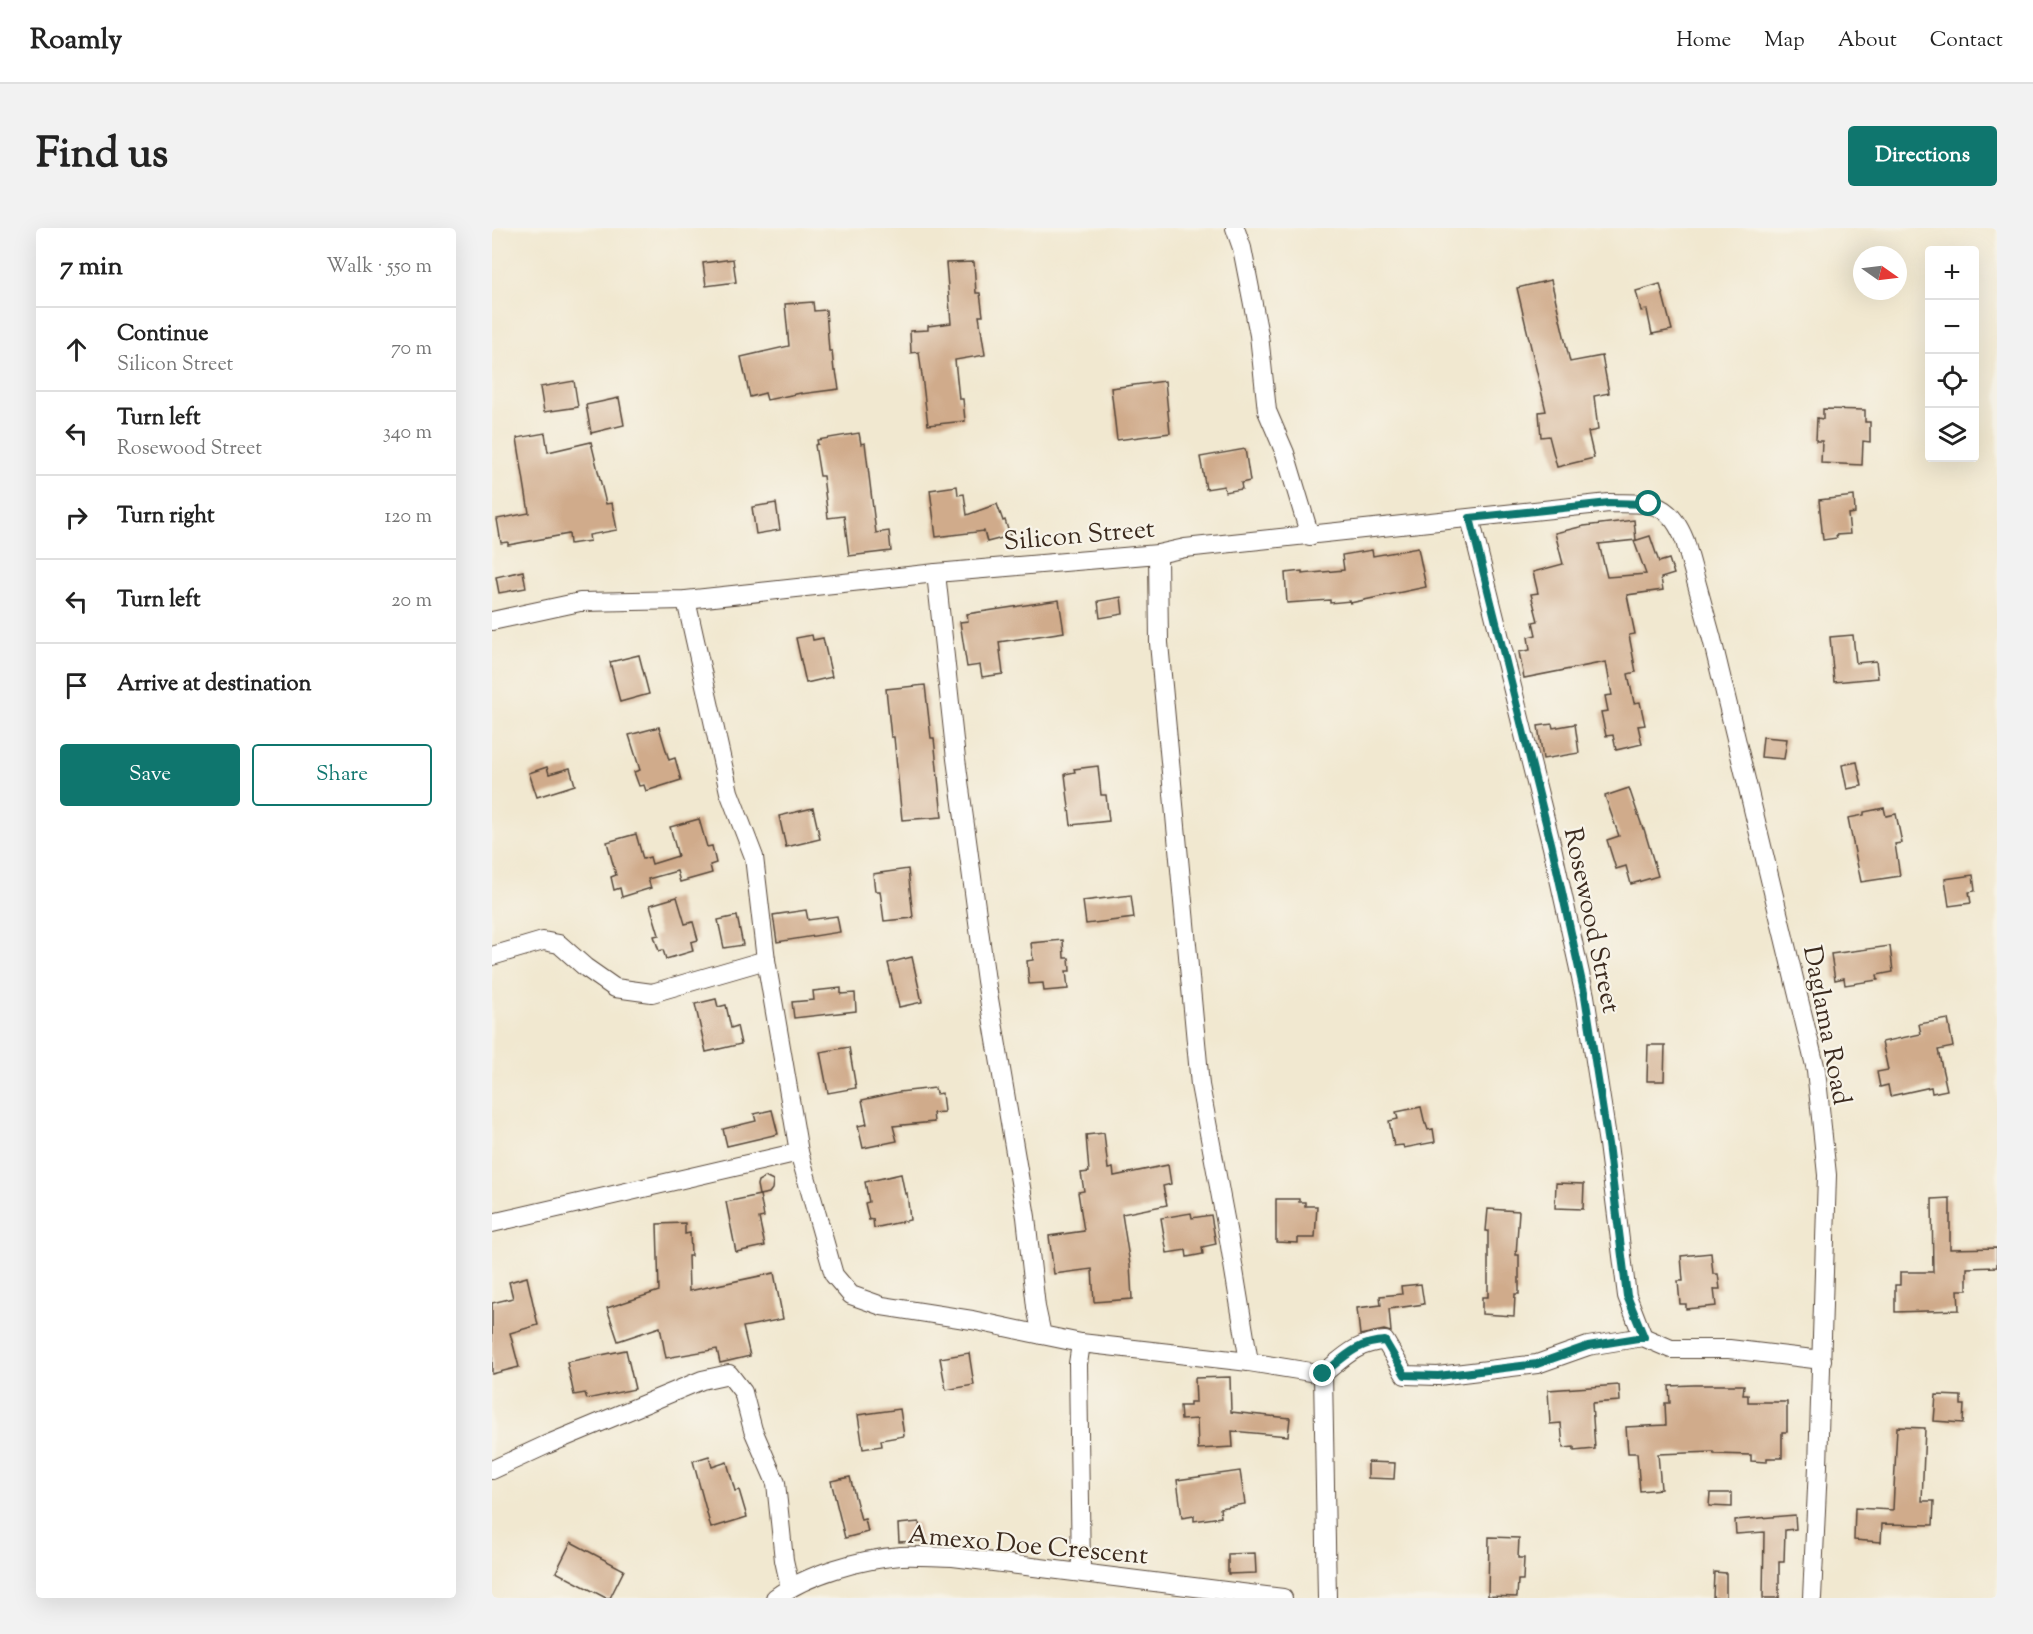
<!DOCTYPE html>
<html lang="en">
<head>
<meta charset="utf-8">
<style>
	body { margin:0; font-family:"Sorts Mill Goudy",serif; background:#f2f2f2; color:#222 }
	.controls { position:absolute; right:18px; top:18px; display:grid; overflow:hidden; border-radius:6px; box-shadow:0 6px 24px #0002 }
	.controls button { width:54px; height:54px; display:grid; place-items:center; padding:0; border:0; border-bottom:2px solid #e0e0e0; background:#fff; color:#222; font:30px sans-serif }
	.compass { position:absolute; left:1361px; top:18px; width:54px; height:54px; border-radius:50%; background:#fff; box-shadow:0 6px 24px #0002; rotate:104deg }
	.stop { position:absolute; width:18px; height:18px; margin:-14px; border:4px solid #0f766e; border-radius:50%; background:#fff }
	.stop.end { background:#0f766e; border-color:#fff; box-shadow:0 2px 6px #0008 }
	.list { margin:0; padding:0; list-style:none }
	h2 { display:flex; justify-content:space-between; align-items:center; height:78px; margin:0; padding:0 24px; font-size:26px }
	h2 small { font-size:20px; font-weight:400; color:#767676 }
	.list li { display:grid; grid-template-columns:39px 1fr auto; gap:18px; align-items:center; box-sizing:border-box; height:84px; padding:0 24px; border-top:2px solid #e0e0e0 }
	.list b { display:block; font-size:22px; white-space:nowrap }
	.list p { margin:0; font-size:20px; white-space:nowrap; color:#767676 }
	.list em { font-size:20px; font-style:normal; color:#767676 }
	.actions { display:flex; gap:12px; padding:18px 24px }
	.actions a { flex:1; padding:14px 0; border:2px solid #0f766e; border-radius:6px; text-align:center; font-size:21px; color:#0f766e }
	.actions .main { background:#0f766e; color:#fff }
	.icon { flex:none; width:33px; height:33px; fill:none; stroke:currentColor; stroke-width:2; stroke-linecap:round; stroke-linejoin:round }
	.map { position:relative; flex:none; width:1505px; height:1370px; overflow:hidden; border-radius:6px }
	header { display:flex; align-items:center; gap:36px; box-sizing:border-box; height:84px; padding:0 30px; background:#fff; border-bottom:2px solid #e0e0e0 }
	header strong { font-size:28px }
	nav { display:flex; gap:33px; margin-inline-start:auto; font-size:21px }
	.intro { display:flex; align-items:center; justify-content:space-between; box-sizing:border-box; height:144px; padding:0 36px }
	h1 { margin:0; font-size:42px }
	.button { padding:15px 27px; border-radius:6px; background:#0f766e; color:#fff; font-size:21px; font-weight:700 }
	main { display:flex; gap:36px; padding:0 36px }
	aside { flex:1; background:#fff; border-radius:6px; box-shadow:0 6px 24px #0002 }
	.map>svg:first-child { display:block }
	.building { fill:#d0ab8b }
	.lines { fill:none; stroke-linecap:round; stroke-linejoin:round }
	.minor-casing { stroke:#564639; stroke-width:20 }
	.minor { stroke:#fff; stroke-width:18 }
	.route { stroke:#0f766e; stroke-width:8 }
	.labels { text-anchor:middle; stroke-width:4.5; stroke-linejoin:round; paint-order:stroke }
	.street-label { font-size:26px; fill:#3b2a1e; stroke:#f7f3e8 }
</style>
</head>
<body>
<header>
<strong>Roamly</strong>
<nav><a>Home</a><a>Map</a><a>About</a><a>Contact</a></nav>
</header>
<div class="intro"><h1>Find us</h1><a class="button">Directions</a></div>
<main>
<aside>
<h2>7 min<small>Walk · 550 m</small></h2>
<ul class="list">
<li><svg class="icon" aria-label="ahead" viewBox="0 0 24 24"><path d="M12 20V5M6 11l6-6 6 6"/></svg><div><b>Continue</b><p>Silicon Street</p></div><em>70 m</em></li>
<li><svg class="icon" aria-label="left" viewBox="0 0 24 24"><path d="M17 20v-9H6M10 6l-5 5 5 5"/></svg><div><b>Turn left</b><p>Rosewood Street</p></div><em>340 m</em></li>
<li><svg class="icon" aria-label="right" viewBox="0 0 24 24"><path d="M7 20v-9h11M14 6l5 5-5 5"/></svg><div><b>Turn right</b></div><em>120 m</em></li>
<li><svg class="icon" aria-label="left" viewBox="0 0 24 24"><path d="M17 20v-9H6M10 6l-5 5 5 5"/></svg><div><b>Turn left</b></div><em>20 m</em></li>
<li><svg class="icon" aria-label="arrive" viewBox="0 0 24 24"><path d="M6 21V4h12l-3 4 3 4H6"/></svg><div><b>Arrive at destination</b></div></li>
</ul>
<div class="actions"><a class="main">Save</a><a>Share</a></div>
</aside>
<div class="map">
<svg width="1505" height="1370" viewBox="0 0 1505 1370">
	<rect width="100%" height="100%" fill="#f7f3e8"/>
	<filter id="ink" filterUnits="userSpaceOnUse"><feTurbulence type="fractalNoise" baseFrequency=".0167" numOctaves="2"/><feDisplacementMap in="SourceGraphic" scale="12" xChannelSelector="R" yChannelSelector="G"/><feConvolveMatrix kernelMatrix="1 2 1 2 8 2 1 2 1" color-interpolation-filters="sRGB"/></filter>
	<filter id="wash" filterUnits="userSpaceOnUse"><feTurbulence type="fractalNoise" baseFrequency=".008" numOctaves="4" result="noise"/><feDisplacementMap in="SourceGraphic" scale="24" xChannelSelector="R" yChannelSelector="G"/><feGaussianBlur stdDeviation="1.35" result="paint"/><feColorMatrix in="noise" values="0 0 0 0 0 0 0 0 0 0 0 0 0 0 0 0 0 1.4 0 .05"/><feComposite in="paint" operator="in"/></filter>
	<g filter="url(#wash)">
		<rect width="100%" height="100%" fill="#f1e8d0"/>
		<g id="blocks">
			<!-- building -->
			<g class="building">
				<polygon points="241,31 244,54 214,58 211,35"/>
				<polygon points="482,34 484,65 488,65 491,88 487,88 493,127 463,132 467,171 471,171 473,193 436,197 427,124 419,125 418,103 436,102 436,98 459,95 454,35"/>
				<polygon points="1059,52 1078,134 1110,128 1117,165 1102,168 1106,202 1096,204 1102,230 1065,239 1057,208 1049,209 1047,184 1054,183 1025,60"/>
				<polygon points="1168,56 1180,102 1160,106 1155,82 1149,83 1144,63"/>
				<polygon points="321,74 322,83 334,82 337,123 340,123 342,143 344,143 347,161 309,166 309,165 275,172 273,165 258,169 249,129 297,118 293,76"/>
				<polygon points="82,153 86,179 52,184 48,159"/>
				<polygon points="673,153 678,205 625,212 619,160"/>
				<polygon points="127,170 132,197 99,205 94,177"/>
				<polygon points="1331,181 1373,182 1373,194 1378,194 1378,214 1371,213 1370,237 1329,235 1330,213 1324,213 1325,190 1331,191"/>
				<polygon points="53,205 56,224 99,214 114,276 120,275 125,302 97,307 98,313 78,316 77,306 16,317 16,314 9,315 5,291 37,285 25,210"/>
				<polygon points="367,205 369,216 373,215 384,305 397,303 399,323 357,328 352,288 336,290 331,248 328,248 323,217 326,216 325,212"/>
				<polygon points="753,221 758,253 749,255 750,261 733,264 732,258 714,261 708,229"/>
				<polygon points="465,258 466,267 472,266 475,287 505,276 511,293 513,292 518,308 495,314 492,303 444,309 438,262"/>
				<polygon points="1362,268 1363,285 1356,286 1358,306 1344,307 1345,310 1331,312 1327,272"/>
				<polygon points="284,275 288,302 264,306 260,279"/>
				<polygon points="1142,292 1144,312 1107,316 1115,349 1154,346 1142,313 1158,308 1167,334 1177,331 1182,346 1169,350 1171,362 1135,367 1143,406 1137,407 1144,444 1136,446 1142,475 1148,474 1153,497 1146,498 1150,516 1124,522 1121,507 1114,508 1109,484 1116,483 1113,468 1120,467 1114,434 1032,450 1027,424 1038,422 1036,409 1044,407 1041,394 1046,393 1039,366 1046,365 1041,344 1071,336 1063,305 1092,298"/>
				<polygon points="926,320 934,359 858,375 858,373 838,375 838,372 795,375 793,345 810,343 810,346 852,342 850,327 880,322 881,328"/>
				<polygon points="31,343 34,360 7,365 4,349"/>
				<polygon points="629,369 631,386 608,390 606,373"/>
				<polygon points="567,372 572,404 507,414 511,446 490,449 488,437 475,439 468,394 476,393 475,386"/>
				<polygon points="320,407 321,412 331,410 340,449 314,455 304,410"/>
				<polygon points="1361,407 1364,435 1384,433 1386,450 1342,454 1338,409"/>
				<polygon points="147,427 157,466 128,474 118,434"/>
				<polygon points="433,457 439,510 442,510 450,589 410,592 402,509 399,509 394,461"/>
				<polygon points="1060,496 1061,500 1083,496 1087,525 1051,531 1046,498"/>
				<polygon points="167,499 177,532 183,530 189,552 154,563 152,557 147,558 142,544 148,542 137,507"/>
				<polygon points="1271,509 1295,511 1292,531 1269,529"/>
				<polygon points="1365,534 1370,558 1355,561 1350,537"/>
				<polygon points="606,538 609,567 614,567 617,593 579,597 573,546 583,544 582,541"/>
				<polygon points="55,539 57,546 78,540 83,557 45,569 37,545"/>
				<polygon points="1137,560 1151,601 1152,601 1166,648 1139,656 1134,638 1124,641 1115,612 1127,608 1113,568"/>
				<polygon points="321,580 328,611 294,619 287,588"/>
				<polygon points="1392,580 1394,588 1404,586 1410,615 1403,616 1408,648 1369,654 1356,590 1372,587 1372,584"/>
				<polygon points="207,591 215,619 220,618 224,635 218,637 220,645 188,654 185,643 156,651 159,660 130,669 128,660 122,662 119,649 124,647 115,614 144,606 151,631 158,629 160,636 186,628 178,599"/>
				<polygon points="416,641 421,690 392,693 388,663 383,663 381,646"/>
				<polygon points="1481,647 1483,663 1477,664 1479,675 1457,678 1453,651"/>
				<polygon points="639,667 642,690 594,696 591,673"/>
				<polygon points="185,669 193,696 201,694 206,712 199,714 201,723 174,731 171,722 167,723 162,708 167,707 158,677"/>
				<polygon points="314,682 316,692 345,688 348,704 285,714 281,687"/>
				<polygon points="245,688 251,717 232,720 226,692"/>
				<polygon points="571,712 572,730 577,730 578,743 574,743 576,761 552,763 551,755 537,756 535,733 541,732 539,715"/>
				<polygon points="1398,718 1401,744 1385,747 1386,752 1353,757 1352,750 1343,752 1339,726"/>
				<polygon points="420,729 430,774 407,779 396,735"/>
				<polygon points="349,760 349,766 363,765 364,783 302,790 300,774 322,772 321,763"/>
				<polygon points="224,771 226,779 234,777 239,800 245,798 249,816 214,824 203,776"/>
				<polygon points="1456,791 1461,819 1446,822 1455,862 1440,865 1439,859 1398,868 1396,857 1388,859 1385,844 1396,842 1390,814 1429,806 1427,796"/>
				<polygon points="1156,817 1173,817 1172,853 1155,853"/>
				<polygon points="357,819 364,860 336,865 328,824"/>
				<polygon points="443,860 444,866 450,865 452,884 441,885 442,894 401,898 405,913 371,920 366,898 375,896 370,872 407,864"/>
				<polygon points="929,879 933,896 934,896 936,902 941,901 943,914 912,920 911,917 902,918 897,893 906,891 904,884"/>
				<polygon points="280,882 286,906 235,918 231,901 264,893 262,886"/>
				<polygon points="612,905 616,941 621,940 622,948 676,937 679,956 671,958 675,977 630,986 638,1037 640,1071 602,1074 600,1041 562,1046 557,1008 592,1003 586,964 592,963 589,945 597,944 594,907"/>
				<polygon points="409,946 413,966 415,965 418,992 382,1000 381,991 377,992 373,975 377,974 373,954"/>
				<polygon points="273,949 281,953 280,961 277,965 267,967 265,957 266,953"/>
				<polygon points="1064,955 1092,956 1091,981 1063,980"/>
				<polygon points="268,967 272,989 267,990 273,1018 244,1024 234,974"/>
				<polygon points="1458,970 1458,1021 1505,1020 1505,1039 1475,1040 1475,1062 1466,1062 1467,1082 1403,1084 1403,1057 1408,1057 1408,1044 1441,1044 1440,971"/>
				<polygon points="784,971 807,971 807,974 813,974 813,978 825,978 823,1010 806,1010 806,1015 784,1014"/>
				<polygon points="996,981 1027,983 1024,1027 1027,1027 1027,1066 1023,1066 1022,1088 990,1086 990,1069 996,1069 996,1003 994,1003"/>
				<polygon points="699,985 700,990 719,987 724,1016 710,1019 711,1026 695,1029 694,1022 675,1025 669,990"/>
				<polygon points="193,995 193,1006 198,1005 199,1028 196,1028 197,1063 282,1045 291,1091 251,1099 258,1128 228,1135 225,1121 174,1130 168,1099 126,1113 115,1080 167,1063 165,996"/>
				<polygon points="1219,1025 1221,1046 1226,1046 1228,1061 1222,1061 1224,1078 1194,1081 1194,1076 1188,1076 1186,1053 1191,1053 1189,1028"/>
				<polygon points="35,1049 46,1097 18,1105 27,1139 0,1146 0,1075 21,1070 17,1054"/>
				<polygon points="929,1056 932,1076 897,1081 899,1104 892,1102 868,1107 865,1080 889,1077 888,1068 910,1066 909,1058"/>
				<polygon points="134,1122 143,1161 95,1171 93,1165 82,1167 75,1134"/>
				<polygon points="477,1125 482,1157 454,1162 448,1130"/>
				<polygon points="738,1149 739,1184 798,1190 796,1208 740,1203 741,1219 706,1221 705,1191 689,1192 688,1178 698,1178 698,1174 704,1174 703,1150"/>
				<polygon points="1127,1157 1128,1173 1100,1175 1103,1221 1082,1223 1082,1219 1071,1220 1069,1195 1058,1196 1056,1162"/>
				<polygon points="1201,1157 1252,1157 1251,1167 1256,1167 1256,1174 1295,1174 1295,1204 1290,1204 1290,1230 1275,1230 1275,1234 1259,1233 1259,1227 1222,1226 1222,1224 1166,1226 1169,1261 1148,1263 1145,1225 1136,1225 1134,1199 1174,1197 1173,1175 1178,1175 1177,1158"/>
				<polygon points="1444,1167 1469,1168 1469,1177 1472,1177 1471,1195 1442,1193"/>
				<polygon points="408,1181 412,1208 389,1212 390,1218 371,1221 366,1187"/>
				<polygon points="1405,1199 1433,1200 1430,1273 1442,1273 1441,1297 1390,1296 1389,1314 1362,1312 1363,1280 1401,1282"/>
				<polygon points="217,1228 220,1239 235,1234 243,1263 247,1262 255,1289 219,1300 201,1233"/>
				<polygon points="876,1234 903,1235 902,1251 876,1250"/>
				<polygon points="748,1243 753,1276 728,1280 729,1289 702,1293 702,1288 690,1290 685,1252"/>
				<polygon points="358,1249 369,1292 373,1291 376,1304 353,1310 339,1253"/>
				<polygon points="1218,1265 1240,1265 1240,1279 1217,1278"/>
				<polygon points="1303,1287 1304,1301 1293,1302 1292,1334 1287,1334 1287,1370 1271,1370 1272,1304 1244,1306 1243,1292"/>
				<polygon points="427,1294 429,1313 407,1314 406,1296"/>
				<polygon points="997,1309 1027,1310 1026,1330 1032,1330 1031,1352 1026,1352 1025,1369 996,1368"/>
				<polygon points="79,1314 132,1342 118,1370 114,1370 64,1344"/>
				<polygon points="763,1325 764,1345 736,1346 736,1326"/>
				<polygon points="1222,1344 1234,1345 1234,1370 1221,1370"/>
			</g>
		</g>
	</g>
	<g filter="url(#ink)">
		<use href="#blocks" fill-opacity="0" stroke="#564639" stroke-width="1.5"/>
		<g class="lines">
			<defs>
				<g id="minor">
					<polyline points="743,0 750,20 767,107 775,183 793,225 818,308"/>
					<polyline points="978,290 1060,619 1093,768 1116,916 1135,1068 1151,1109"/>
					<polyline points="666,326 667,415 708,857 737,1012 757,1134"/>
					<polyline points="444,345 464,531 494,753 534,989 544,1079 550,1107 589,1115"/>
					<polyline points="194,372 237,564 262,629 274,732 307,924 342,1047 359,1067 390,1078 480,1092 550,1107"/>
					<path d="M0 393 88 374 194 372 444 345 666 326 693 320 1117 275C1157 276 1176 270 1193 313L1220 411 1324 842 1335 947 1326 1238 1320 1370"/>
					<polyline points="0,728 51,713 67,716 93,739 123,760 160,765 274,732"/>
					<polyline points="0,995 307,924"/>
					<polyline points="831,1146 835,1370"/>
					<polyline points="0,1242 54,1217 210,1152 237,1146 251,1164 261,1202 284,1255 292,1332 298,1359"/>
					<path d="M589 1344 586 1136 589 1115 757 1134 831 1146C852 1129 865 1114 893 1113L913 1147 946 1148 1045 1136 1096 1118 1151 1109 1179 1121H1237L1330 1132"/>
					<path d="M283 1370C315 1346 369 1331 409 1328 426 1327 444 1329 461 1329L791 1370"/>
				</g>
			</defs>
			<!-- minor casing -->
			<use href="#minor" class="minor-casing"/>
			<!-- minor -->
			<use href="#minor" class="minor"/>
		</g>
	</g>
	<g class="lines" filter="url(#ink)">
		<!-- route -->
		<path class="route" d="M831 1146C852 1129 865 1114 893 1113L913 1147 946 1148 1045 1136 1096 1118 1152 1109 1135 1068 1116 916 1093 768 1060 619 978 290 1117 275 1157 276"/>
	</g>
	<g class="labels">
		<!-- street labels -->
		<g class="street-label">
			<text transform="translate(587 306) rotate(-5)" y="9">Silicon Street</text>
			<text transform="translate(1101 692) rotate(78)" y="9">Rosewood Street</text>
			<text transform="translate(1336 797) rotate(79)" y="9">Daglama Road</text>
			<text transform="translate(536 1316) rotate(5)" y="9">Amexo Doe Crescent</text>
		</g>
	</g>
</svg>
<div class="controls">
<button>+</button>
<button>−</button>
<button><svg class="icon" aria-label="locate" viewBox="0 0 24 24"><circle cx="12" cy="12" r="6"/><path d="M12 2v4M12 18v4M2 12h4M18 12h4"/></svg></button>
<button><svg class="icon" aria-label="layers" viewBox="0 0 24 24"><path d="M12 4l9 5-9 5-9-5zM3 14l9 5 9-5"/></svg></button>
</div>
<svg class="compass" viewBox="-18 -18 36 36"><path d="M0-13l5 13h-10z" fill="#e53935"/><path d="M0 13l5-13h-10z" fill="#767676"/></svg>
<div class="stop" style="left:1157px;top:276px"></div>
<div class="stop end" style="left:831px;top:1146px"></div>
</div>
</main>
</body>
</html>
